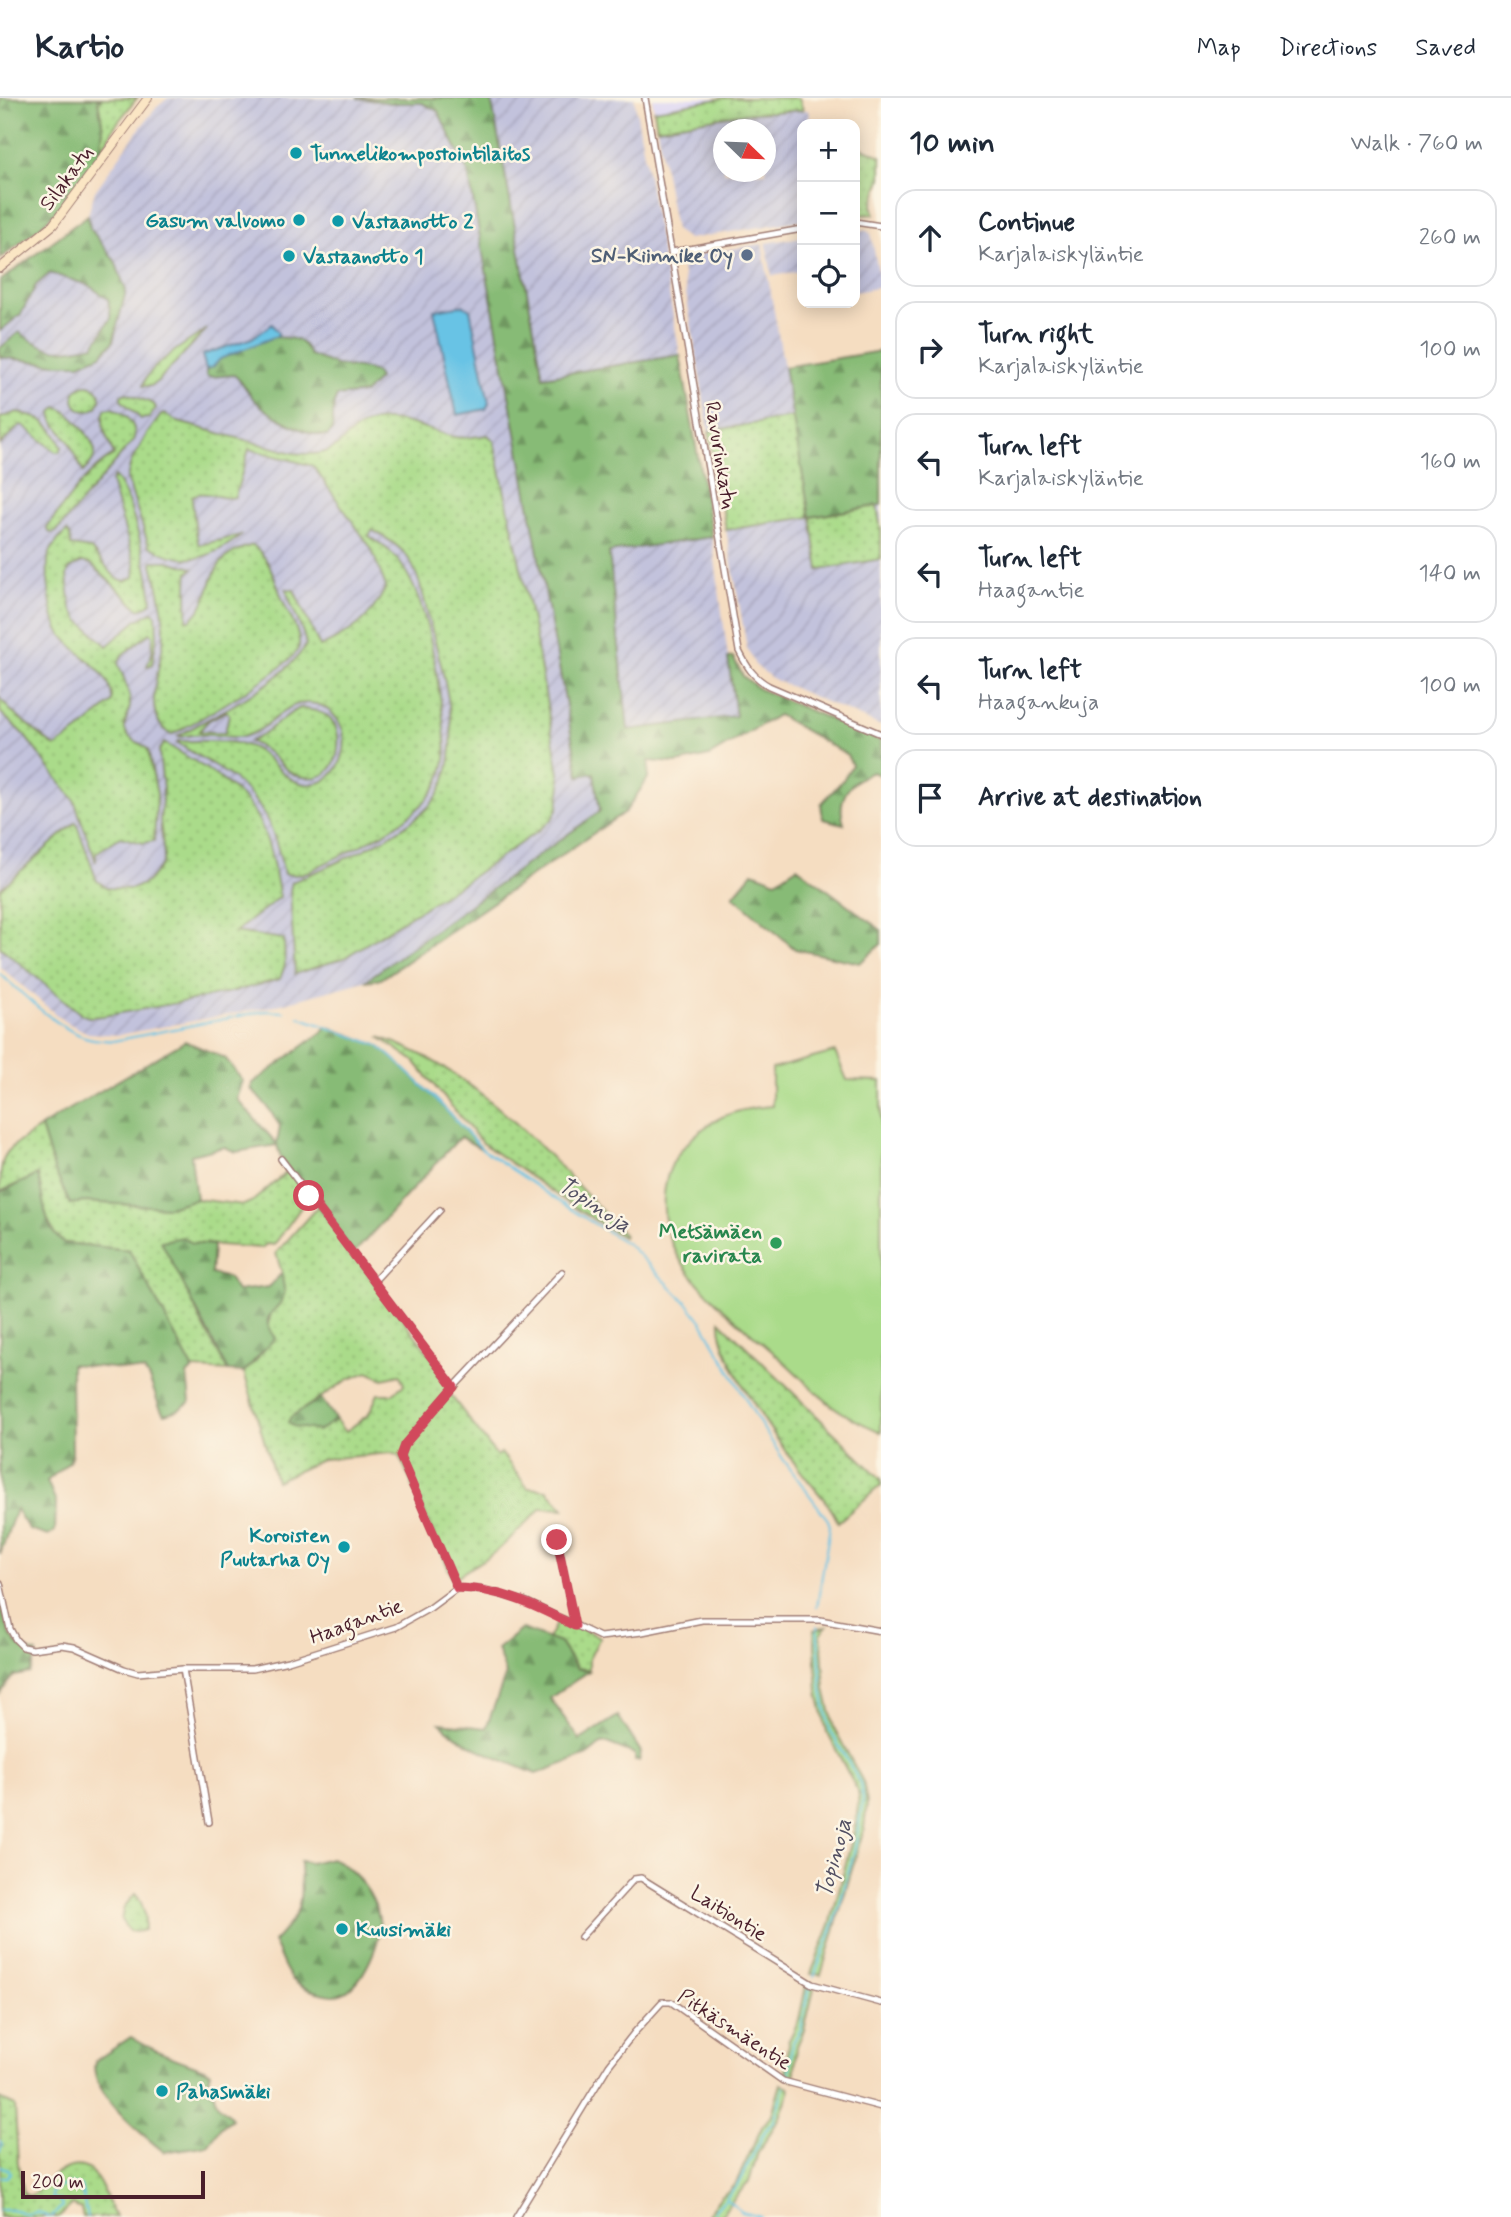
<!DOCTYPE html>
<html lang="en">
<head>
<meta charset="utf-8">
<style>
	body { margin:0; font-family:Mynerve,sans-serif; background:#f2f2f3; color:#1f2937 }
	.controls { position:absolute; right:21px; top:21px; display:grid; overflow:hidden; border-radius:14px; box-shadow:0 4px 18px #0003 }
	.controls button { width:63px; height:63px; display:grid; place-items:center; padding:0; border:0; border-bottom:2px solid #e0e1e3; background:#fff; color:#1f2937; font:35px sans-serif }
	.compass { position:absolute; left:713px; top:21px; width:63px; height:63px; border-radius:50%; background:#fff; box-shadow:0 4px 18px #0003; rotate:113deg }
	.scale { position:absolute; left:21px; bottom:18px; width:184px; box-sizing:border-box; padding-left:7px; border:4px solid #4a1f2b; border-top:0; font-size:19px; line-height:24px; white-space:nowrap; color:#4a1f2b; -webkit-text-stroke:5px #fcf5e5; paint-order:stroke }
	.stop { position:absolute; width:21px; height:21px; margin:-16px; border:5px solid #d1495b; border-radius:50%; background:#fff }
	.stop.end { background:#d1495b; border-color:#fff; box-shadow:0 2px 7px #0008 }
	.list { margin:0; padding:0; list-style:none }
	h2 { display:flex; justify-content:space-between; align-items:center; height:91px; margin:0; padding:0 28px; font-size:30px }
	h2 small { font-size:23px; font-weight:400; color:#747a83 }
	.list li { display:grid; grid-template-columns:46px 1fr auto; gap:21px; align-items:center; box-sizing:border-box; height:98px; margin:0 14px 14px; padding:0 14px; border:2px solid #e0e1e3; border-radius:21px }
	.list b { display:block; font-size:26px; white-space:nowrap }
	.list p { margin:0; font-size:23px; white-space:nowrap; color:#747a83 }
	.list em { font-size:23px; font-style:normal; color:#747a83 }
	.icon { flex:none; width:38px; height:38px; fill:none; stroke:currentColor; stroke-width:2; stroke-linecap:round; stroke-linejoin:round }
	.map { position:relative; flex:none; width:881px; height:2119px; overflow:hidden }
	header { display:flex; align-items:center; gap:42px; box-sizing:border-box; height:98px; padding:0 35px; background:#fff; border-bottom:2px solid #e0e1e3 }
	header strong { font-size:33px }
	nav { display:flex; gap:38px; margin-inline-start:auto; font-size:24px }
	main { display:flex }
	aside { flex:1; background:#fff }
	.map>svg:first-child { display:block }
	.built { fill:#dcd6f6 }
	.industrial { fill:url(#industrial-furrows); fill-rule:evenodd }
	.grass { fill:url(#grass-dots); stroke:#7a7d5a; stroke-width:2; fill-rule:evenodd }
	.forest { fill:url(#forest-firs); stroke:#686d50; stroke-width:2 }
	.park { fill:#aadb8a; stroke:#7a7d5a; stroke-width:2 }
	.water { fill:#67c3e5; stroke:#587188; stroke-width:2 }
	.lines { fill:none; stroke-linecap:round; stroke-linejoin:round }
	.stream { stroke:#67c3e5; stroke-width:2 }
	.street-casing { stroke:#a07e76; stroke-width:8 }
	.secondary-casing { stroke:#a07e76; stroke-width:10 }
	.street { stroke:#fff; stroke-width:5 }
	.secondary { stroke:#fbe6c4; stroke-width:8 }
	.route { stroke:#d1495b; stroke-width:9 }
	.culture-dot { fill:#0f9aa8; stroke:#fcf5e5; stroke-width:2.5 }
	.service-dot { fill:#5c6f8a; stroke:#fcf5e5; stroke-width:2.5 }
	.leisure-dot { fill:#2e9e5b; stroke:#fcf5e5; stroke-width:2.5 }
	.labels { text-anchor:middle; stroke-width:5; stroke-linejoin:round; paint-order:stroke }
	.culture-label { font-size:21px; font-weight:bold; fill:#0d838f; stroke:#fcf5e5; text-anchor:start }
	.street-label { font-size:21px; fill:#4a1f2b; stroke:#fcf5e5 }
	.service-label { font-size:21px; font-weight:bold; fill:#4e5e75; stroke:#fcf5e5; text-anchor:end }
	.leisure-label { font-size:21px; font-weight:bold; fill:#27864d; stroke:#fcf5e5; text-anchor:end }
	.water-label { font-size:23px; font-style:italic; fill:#535063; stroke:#fcf5e5 }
</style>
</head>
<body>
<header>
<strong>Kartio</strong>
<nav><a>Map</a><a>Directions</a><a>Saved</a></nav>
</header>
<main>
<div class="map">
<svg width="881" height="2119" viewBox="0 0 881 2119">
	<defs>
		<pattern id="industrial-furrows" width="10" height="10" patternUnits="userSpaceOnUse" patternTransform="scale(1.75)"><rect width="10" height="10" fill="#c2c2dc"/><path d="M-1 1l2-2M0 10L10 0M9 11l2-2" fill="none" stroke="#a8a6bd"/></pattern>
		<pattern id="grass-dots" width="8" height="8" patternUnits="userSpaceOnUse" patternTransform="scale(1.75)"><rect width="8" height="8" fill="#aadb8a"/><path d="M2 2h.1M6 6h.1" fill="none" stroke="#94bc77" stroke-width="1.8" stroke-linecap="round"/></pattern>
		<pattern id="forest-firs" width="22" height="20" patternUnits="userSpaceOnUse" patternTransform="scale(1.75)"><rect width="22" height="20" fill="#87bb76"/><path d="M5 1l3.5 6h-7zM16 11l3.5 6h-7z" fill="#709761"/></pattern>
	</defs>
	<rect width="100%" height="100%" fill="#fcf5e5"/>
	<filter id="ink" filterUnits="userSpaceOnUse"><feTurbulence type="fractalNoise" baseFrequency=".0143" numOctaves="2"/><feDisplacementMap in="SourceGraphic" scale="14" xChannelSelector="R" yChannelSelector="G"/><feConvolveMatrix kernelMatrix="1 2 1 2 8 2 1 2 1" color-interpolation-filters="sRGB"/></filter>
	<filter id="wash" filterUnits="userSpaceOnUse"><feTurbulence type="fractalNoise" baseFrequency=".00686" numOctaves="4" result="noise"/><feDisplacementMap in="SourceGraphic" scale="28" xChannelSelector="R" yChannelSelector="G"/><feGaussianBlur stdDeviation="1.57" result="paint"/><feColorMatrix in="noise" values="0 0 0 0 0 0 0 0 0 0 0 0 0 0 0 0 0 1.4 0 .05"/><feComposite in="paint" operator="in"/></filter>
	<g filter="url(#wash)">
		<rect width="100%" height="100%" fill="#f5ddc1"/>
		<!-- built -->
		<polygon class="built" points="652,0 799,0 803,12 739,16 657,30"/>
		<!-- industrial -->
		<g class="industrial">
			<polygon points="168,0 357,0 391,5 422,5 438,13 468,74 578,678 594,675 600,714 365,883 274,908 118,937 88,935 64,923 0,869 0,259 55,266 101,257 126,193 115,163 90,130 88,117 95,93 137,34 156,10"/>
			<polygon points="491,0 634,0 680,257 543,279"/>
			<path d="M808 12 810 26H802V122L688 141 675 132 657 30 739 16ZM724 32H766V74H724Z"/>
			<polygon points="855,132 867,133 871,136 881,189 855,194"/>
			<polygon points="802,139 802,173 772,178 766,145"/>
			<polygon points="762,146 793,319 709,333 682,171 690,158"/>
			<polygon points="50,175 88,187 108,201 111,220 94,247 64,254 36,247 19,234 0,250 0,233 21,216 36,187"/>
			<polygon points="881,407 881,628 773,581 755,567 747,550 726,432"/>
			<polygon points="712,439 736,618 628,632 609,454"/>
		</g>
		<!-- grass -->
		<g class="grass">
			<polygon points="102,0 137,0 115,28 100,55 103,31 98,3"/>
			<polygon points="724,0 799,0 803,12 739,16 657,30 654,12"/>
			<polygon points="855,47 881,58 881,80 872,108 875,116 855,117"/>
			<path d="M207 231 158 283 151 288H143C146 268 190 243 207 231Z"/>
			<circle cx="87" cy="300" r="13"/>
			<polygon points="127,295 154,306 156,310 149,320 141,321 121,302 121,297"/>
			<path d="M57 309C69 312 95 342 95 355 95 362 88 369 83 374L69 344 53 322 52 314Z"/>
			<path d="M112 310C126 315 139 328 133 343L56 434 50 435 47 430C64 406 89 370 114 357 108 340 99 329 105 311Z"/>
			<path d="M17 314C42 320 51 324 62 349L60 354H56L23 327H20L0 347V320Z"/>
			<path d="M165 316 178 324 294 355C349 362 337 331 376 323 403 318 430 334 455 339 466 341 477 338 488 337L494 343 534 532 561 687 558 710 552 721 538 733 466 783 344 860 295 876 290 792 292 784C332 767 414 734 437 698 467 649 443 572 429 522 424 500 419 475 406 457 398 447 383 438 372 432L369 438C382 447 393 454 401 466 428 504 437 574 443 620 444 635 448 652 444 667 442 677 437 688 431 696 406 731 347 753 310 773L297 777 284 776C275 732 263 700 224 674 209 663 192 656 177 644L178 643C201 644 232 640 253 650 272 659 283 683 305 686 339 690 355 645 337 621 331 613 325 608 316 606 286 599 275 627 251 636 248 637 244 639 241 639 225 640 209 635 192 637 187 638 181 639 178 638 219 614 281 587 306 547 303 527 291 511 286 491L294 492 320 549C352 534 370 522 386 489L371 450 313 368 249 351 235 399C221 403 206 391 192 398 192 404 197 444 199 447L242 437C210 461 186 470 149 448L127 380 131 364 147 336 161 317ZM226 613 229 616 225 635 199 633 209 622Z"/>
			<polygon points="793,319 810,419 726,432 709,333"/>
			<path d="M114 379C130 390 151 483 152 504L148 508 139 511 91 466 82 464 69 471 67 478 71 510 79 522 107 548 137 522 152 514 156 517 157 538 152 567 147 568 152 555 153 537 150 535 122 557 118 565C123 579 131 594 130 608 129 617 121 627 127 636 132 644 142 644 148 652L157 696 154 743 143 745 120 739 96 755V764L74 702 24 637 0 614V600L12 614 55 649 81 631 112 604C114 572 74 557 59 533 51 520 44 467 50 454 54 447 61 438 67 433L70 437 71 448 91 451 116 480 125 483 134 479 135 467 111 384Z"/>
			<polygon points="877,408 881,433 881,461 819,472 811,419"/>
			<path d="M253 447C271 461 275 483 283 503 288 515 301 535 299 548 297 567 192 626 171 637 137 615 164 566 164 535 164 511 158 488 152 466L153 463H168L193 470 188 475C186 490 188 506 187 522H190C220 497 199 460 253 447Z"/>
			<path d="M300 610C311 612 323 613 331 621 343 635 340 666 325 676 317 681 307 680 298 678 283 674 272 651 250 644 270 634 281 619 300 610Z"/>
			<path d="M164 645C190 660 236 687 252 711 269 735 274 770 280 799L235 834 284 841 285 867 280 881C222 898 163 908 103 918L89 919 81 916 0 849V791L76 724 97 783 108 790 132 791 147 784 162 766 164 758 160 723 163 691 159 653Z"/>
			<path d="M379 939C477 970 555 1064 624 1137L623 1139 577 1111 482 1045 414 963Z"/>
			<path d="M41 1029 54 1071 70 1106 84 1104 168 1109 196 1101 244 1107 253 1103 289 1072 309 1098 274 1147 267 1146 261 1150 192 1145 186 1190 201 1224 228 1273 193 1271 129 1152 64 1145C44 1132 43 1099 38 1077L0 1094C0 1049 6 1054 41 1029Z"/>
			<path d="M318 1108 454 1289 449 1295 497 1358 501 1355 528 1390 547 1392 564 1411 542 1410 498 1452 453 1481 400 1358 391 1355 323 1361 276 1383 244 1274 258 1260 272 1212 283 1199 285 1193 281 1184 282 1175 276 1155ZM368 1274 383 1281 400 1277 404 1287 392 1296H378L369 1316 345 1334 336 1322 318 1333 291 1319 349 1281Z"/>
			<path d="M720 1223 881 1381V1387L838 1424C830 1405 815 1392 803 1376 780 1347 717 1259 720 1223Z"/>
			<polygon points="559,1520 600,1539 589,1561 589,1572 577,1570 560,1545 548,1541"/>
			<polygon points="826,1528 821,1536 825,1591 834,1630 863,1684 867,1705 864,1730 821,1877 811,1876 831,1824 856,1725 859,1696 827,1634 818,1594 814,1532"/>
			<path d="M135 1796C143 1804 147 1821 144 1832L136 1834 129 1833 121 1822 124 1809Z"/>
			<polygon points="806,1888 814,1891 804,1932 797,1948 794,1982 786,1978 788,1944 799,1922"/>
			<polygon points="781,1986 790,1991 780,2019 758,2054 749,2084 729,2106 721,2119 706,2119 721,2098 730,2092 737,2083 762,2029 772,2016"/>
			<path d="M0 2001 15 2008 18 2066 24 2096 29 2098C38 2095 42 2086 49 2081 92 2047 100 2087 115 2119H83L81 2111 72 2107 58 2119H0Z"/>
		</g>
		<!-- forest -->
		<g class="forest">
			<polygon points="0,0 102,0 98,3 103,31 100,55 55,114 41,128 0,161"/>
			<path d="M357 0H491L543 279 680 257 712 439 609 454 628 632 736 618 728 560 733 559 743 578 759 591 881 643V678L873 674C849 681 836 702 844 726L823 721 821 706 843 682 852 667 847 657 778 617 709 658 677 665 649 663 648 680 626 713 381 881 365 883 600 713 594 675 579 678 468 74 438 13 422 5H391Z"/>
			<path d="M88 117 90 130 115 163 126 193 113 244 101 257 80 266H55L0 259V250L19 234C48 255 60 255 94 247L111 220 108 201 88 187 50 175 36 187 21 216 0 233V183Z"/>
			<path d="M274 239C293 240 302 239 310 257L336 267 366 271 376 275 379 281 365 295 337 298 334 305 332 333 327 338C306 337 265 316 252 299 245 290 243 284 234 277L209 279 206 277V271C214 269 214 266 220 261 233 250 259 245 274 239Z"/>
			<polygon points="881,253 881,407 810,419 784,269"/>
			<polygon points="797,769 881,832 881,846 860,865 795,851 733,798 753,774 776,783"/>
			<polygon points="326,928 377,947 392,959 437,1002 482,1051 460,1039 354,1155 281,1061 277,1047 236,1054 224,1049 191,1057 196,1101 168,1109 84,1104 70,1106 54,1071 41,1029 53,1021 185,943 225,960 243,983 237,1001 277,1046 280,1028 267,1008 251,991 253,985 322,934"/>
			<path d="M38 1077C43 1099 44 1132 64 1145L129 1152 193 1271 187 1277 190 1304 178 1312 164 1316C154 1303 155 1285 144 1273L71 1266 72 1355 69 1364 47 1383 56 1404 55 1433 48 1438 29 1432 16 1411 0 1456V1094Z"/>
			<path d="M183 1139 192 1145 213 1147 211 1176 229 1180 237 1193 269 1189 282 1175C281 1183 286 1190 284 1197 279 1216 256 1214 275 1240L244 1274 228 1273 161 1143Z"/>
			<polygon points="321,1300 336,1322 318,1333 293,1328 288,1324 291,1319"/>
			<path d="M0 1495C8 1523 3 1548 37 1555L30 1575 14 1578 0 1596Z"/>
			<path d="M522 1531 560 1545 576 1570 589 1573 550 1600 580 1642 618 1618 641 1654 639 1663H635V1656L607 1645 601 1646 587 1657 536 1676C503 1662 466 1650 440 1625L486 1630 506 1576 497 1551Z"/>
			<path d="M331 1760C354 1769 375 1797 379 1821 383 1842 363 1886 343 1895 334 1899 325 1896 317 1894 308 1892 299 1888 293 1882 284 1873 280 1856 273 1844 305 1811 301 1806 300 1763L310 1765Z"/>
			<path d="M131 1939C156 1955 184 1963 211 1974L207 1990 214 1996C215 2009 226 2011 232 2021L221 2029 208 2047 164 2054C143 2037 87 1993 95 1963Z"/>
		</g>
		<!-- park -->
		<path class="park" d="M835 954 847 982 881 983V1334C865 1327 848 1319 834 1309 815 1295 799 1277 782 1262 747 1230 696 1194 674 1151 659 1120 659 1077 683 1050 709 1020 732 1011 772 1008V971Z"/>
		<!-- water -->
		<g class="water">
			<polygon points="463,207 470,211 489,305 486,311 457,317 434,212"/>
			<polygon points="272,226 279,237 220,261 213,269 206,271 202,257 252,240"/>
		</g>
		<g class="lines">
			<!-- stream -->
			<g class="stream">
				<path d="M0 876C24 896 55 929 85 939 94 942 104 942 113 943L265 913 284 914"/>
				<polyline points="299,919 377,947 392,959 437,1002 482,1051 567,1109 629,1147 689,1207 702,1224 759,1324 783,1361 828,1422 830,1428 817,1509"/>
				<polyline points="814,1879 837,1817 855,1750 863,1701 860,1685 830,1632 822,1593 817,1528"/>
				<polyline points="789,1980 792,1946 801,1931 810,1889"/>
				<polyline points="0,2043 2,2046 0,2053"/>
				<polyline points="0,2068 9,2072 10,2075 7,2079 0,2079"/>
				<polyline points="727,2102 742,2114 761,2119"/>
				<polyline points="0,2112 16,2112 26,2116 37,2114 49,2119"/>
				<path d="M52 2119 62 2108 59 2102 52 2101V2094C62 2087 70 2084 81 2089L87 2119"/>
				<polyline points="713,2119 715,2112 737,2088 765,2033 774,2023 784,1989"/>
			</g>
		</g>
	</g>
	<g filter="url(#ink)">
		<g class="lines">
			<defs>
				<g id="street">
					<path d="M645 0 739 553C747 569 753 579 769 588L881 636"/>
					<polyline points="855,124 881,128"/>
					<polyline points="672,154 802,131"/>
					<polyline points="281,1061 454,1289 404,1347 400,1358 457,1490"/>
					<polyline points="374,1183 440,1112"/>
					<polyline points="454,1289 562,1174"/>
					<polyline points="557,1442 575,1528"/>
					<polyline points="0,1485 10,1531 16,1542 23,1549 32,1551 62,1547 74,1549 124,1571 138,1575 183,1571 252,1571 288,1563 396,1529 430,1510 457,1490 485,1492 527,1504 600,1539 642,1534 702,1522 820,1522 881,1533"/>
					<polyline points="183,1571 209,1724"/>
					<polyline points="581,1839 634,1781 641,1780 812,1886 881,1905"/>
					<polyline points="516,2119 609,1967 634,1935 662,1904 671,1904 783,1983 881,2009"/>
				</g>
				<polyline id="secondary" points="0,170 53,127 148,0"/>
			</defs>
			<!-- street casing -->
			<use href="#street" class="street-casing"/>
			<!-- secondary casing -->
			<use href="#secondary" class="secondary-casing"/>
			<!-- street -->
			<use href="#street" class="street"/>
			<!-- secondary -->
			<use href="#secondary" class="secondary"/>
		</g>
	</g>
	<g class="lines" filter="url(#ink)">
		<!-- route -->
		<path class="route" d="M309 1098 454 1289 404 1347 400 1358 457 1490C501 1490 537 1509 575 1528L557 1442"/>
	</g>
	<!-- markers -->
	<g class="culture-dot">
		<circle cx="296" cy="55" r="7"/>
		<circle cx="299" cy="122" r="7"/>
		<circle cx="338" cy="123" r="7"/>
		<circle cx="289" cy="158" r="7"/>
		<circle cx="344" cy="1449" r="7"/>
		<circle cx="342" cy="1831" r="7"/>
		<circle cx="162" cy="1993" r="7"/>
	</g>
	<circle class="service-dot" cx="747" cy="157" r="7"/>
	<circle class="leisure-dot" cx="776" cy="1145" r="7"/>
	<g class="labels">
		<!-- culture labels -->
		<g class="culture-label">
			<text x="310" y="62">Tunnelikompostointilaitos</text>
			<text x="285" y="129" text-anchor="end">Gasum valvomo</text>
			<text x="352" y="130">Vastaanotto 2</text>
			<text x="303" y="165">Vastaanotto 1</text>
			<text x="330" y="1444" text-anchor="end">Koroisten<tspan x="330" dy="24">Puutarha Oy</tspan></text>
			<text x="356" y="1838">Kuusimäki</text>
			<text x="176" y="2000">Pahasmäki</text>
		</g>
		<!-- street labels -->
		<g class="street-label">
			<text transform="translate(66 80) rotate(-53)" y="7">Silakatu</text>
			<text transform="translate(721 357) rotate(81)" y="7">Ravurinkatu</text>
			<text transform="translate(356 1523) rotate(-20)" y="7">Haagantie</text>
			<text transform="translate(729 1815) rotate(32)" y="7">Laitiontie</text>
			<text transform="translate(735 1931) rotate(33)" y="7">Pitkäsmäentie</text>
		</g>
		<!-- service labels -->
		<g class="service-label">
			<text x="733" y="164">SN-Kiinnike Oy</text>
		</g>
		<!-- leisure labels -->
		<g class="leisure-label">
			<text x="762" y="1140">Metsämäen<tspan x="762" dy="24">ravirata</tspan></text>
		</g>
		<!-- water labels -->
		<g class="water-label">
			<text transform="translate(595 1106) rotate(33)" y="8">Topinoja</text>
			<text transform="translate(833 1760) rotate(-75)" y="8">Topinoja</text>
		</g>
	</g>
</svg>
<div class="controls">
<button>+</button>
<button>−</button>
<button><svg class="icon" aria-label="locate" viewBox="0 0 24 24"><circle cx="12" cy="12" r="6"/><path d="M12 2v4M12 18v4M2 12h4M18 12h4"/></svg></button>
</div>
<svg class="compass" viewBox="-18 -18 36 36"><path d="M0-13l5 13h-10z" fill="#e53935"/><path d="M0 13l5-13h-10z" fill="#747a83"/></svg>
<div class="scale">200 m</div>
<div class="stop" style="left:309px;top:1098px"></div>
<div class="stop end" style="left:557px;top:1442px"></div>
</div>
<aside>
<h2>10 min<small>Walk · 760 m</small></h2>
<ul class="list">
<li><svg class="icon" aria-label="ahead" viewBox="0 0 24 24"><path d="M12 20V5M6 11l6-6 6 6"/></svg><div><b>Continue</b><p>Karjalaiskyläntie</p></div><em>260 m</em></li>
<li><svg class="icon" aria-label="right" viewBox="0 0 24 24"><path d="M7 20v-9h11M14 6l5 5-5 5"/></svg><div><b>Turn right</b><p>Karjalaiskyläntie</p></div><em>100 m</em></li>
<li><svg class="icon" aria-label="left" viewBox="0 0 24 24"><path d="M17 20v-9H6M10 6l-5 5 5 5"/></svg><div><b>Turn left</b><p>Karjalaiskyläntie</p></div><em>160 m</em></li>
<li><svg class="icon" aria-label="left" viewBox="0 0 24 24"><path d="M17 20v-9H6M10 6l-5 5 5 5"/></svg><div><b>Turn left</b><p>Haagantie</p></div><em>140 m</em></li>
<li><svg class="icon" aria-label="left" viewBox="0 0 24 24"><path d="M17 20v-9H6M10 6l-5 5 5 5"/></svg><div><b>Turn left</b><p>Haagankuja</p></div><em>100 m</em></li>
<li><svg class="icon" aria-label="arrive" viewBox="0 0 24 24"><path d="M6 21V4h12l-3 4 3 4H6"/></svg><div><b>Arrive at destination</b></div></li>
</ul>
</aside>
</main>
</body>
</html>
